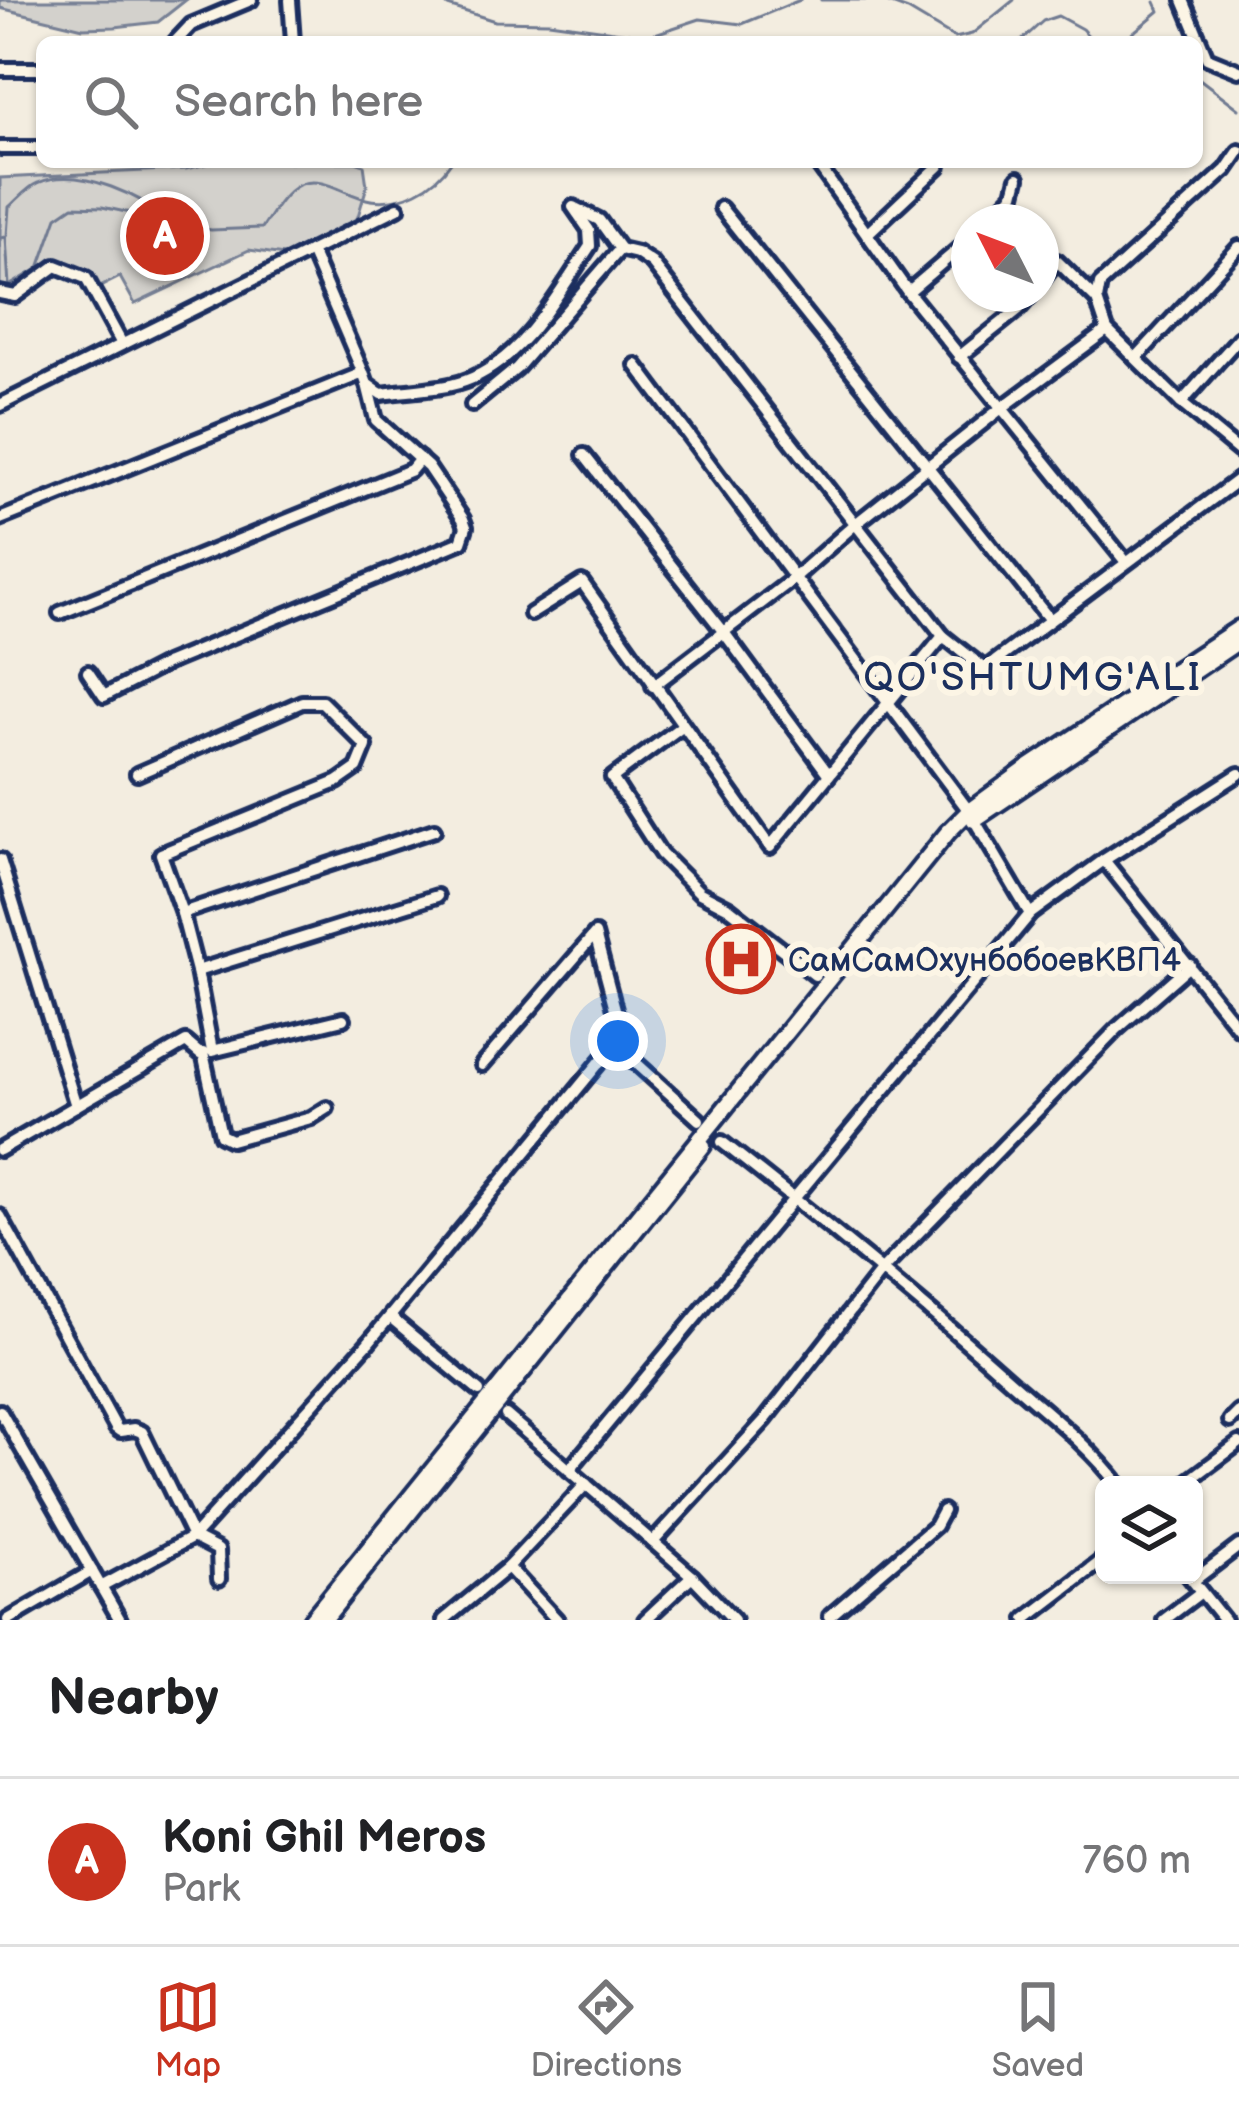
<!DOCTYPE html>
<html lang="en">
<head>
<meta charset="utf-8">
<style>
	body { margin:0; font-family:"Balsamiq Sans",sans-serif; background:#f6f6f6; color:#202124 }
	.controls { position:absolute; right:36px; bottom:36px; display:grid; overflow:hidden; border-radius:18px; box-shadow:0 3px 9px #0004 }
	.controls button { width:108px; height:108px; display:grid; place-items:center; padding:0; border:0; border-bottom:3px solid #e0e0e0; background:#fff; color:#202124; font:60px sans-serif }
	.compass { position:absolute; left:951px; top:204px; width:108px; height:108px; border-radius:50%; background:#fff; box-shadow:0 3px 9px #0004; rotate:312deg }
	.you { position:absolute; left:618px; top:1041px; width:42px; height:42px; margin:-30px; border:9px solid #fff; border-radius:50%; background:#1a73e8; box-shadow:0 0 0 18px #1a73e833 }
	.badge { display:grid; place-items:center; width:78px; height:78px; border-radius:50%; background:#c8321e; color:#fff; font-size:39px; font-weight:700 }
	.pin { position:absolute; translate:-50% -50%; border:6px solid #fff; box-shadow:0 3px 12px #0006 }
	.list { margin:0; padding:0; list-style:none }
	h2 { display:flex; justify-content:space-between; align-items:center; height:156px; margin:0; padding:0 48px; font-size:51px }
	h2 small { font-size:39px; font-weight:400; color:#757577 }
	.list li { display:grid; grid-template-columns:78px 1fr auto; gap:36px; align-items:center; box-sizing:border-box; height:168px; padding:0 48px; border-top:3px solid #e0e0e0 }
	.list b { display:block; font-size:45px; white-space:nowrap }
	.list p { margin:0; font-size:39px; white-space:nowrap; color:#757577 }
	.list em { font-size:39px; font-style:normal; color:#757577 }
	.icon { flex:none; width:66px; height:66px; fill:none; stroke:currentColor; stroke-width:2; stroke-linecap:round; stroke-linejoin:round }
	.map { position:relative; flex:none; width:1239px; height:1620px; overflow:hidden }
	.search { position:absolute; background:#fff; box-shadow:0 3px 9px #0004; left:36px; right:36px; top:36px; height:132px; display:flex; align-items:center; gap:30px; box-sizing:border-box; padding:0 42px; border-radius:18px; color:#757577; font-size:45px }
	.sheet { height:324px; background:#fff }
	nav { display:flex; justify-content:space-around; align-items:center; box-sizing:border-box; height:168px; border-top:3px solid #e0e0e0; background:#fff; font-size:33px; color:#757577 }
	nav a { display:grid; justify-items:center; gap:6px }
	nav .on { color:#c8321e }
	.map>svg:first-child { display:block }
	.green { fill:#d3d1cc; stroke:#778095; stroke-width:3 }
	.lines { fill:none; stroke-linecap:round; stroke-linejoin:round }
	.stream { stroke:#707a91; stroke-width:3 }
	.minor-casing { stroke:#1b2f5e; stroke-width:20 }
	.major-casing { stroke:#1b2f5e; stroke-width:22 }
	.minor { stroke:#fcf5e5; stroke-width:10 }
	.major { stroke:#fcf5e5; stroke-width:14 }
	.labels { text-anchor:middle; stroke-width:12; stroke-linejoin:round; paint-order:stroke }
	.poi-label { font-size:33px; fill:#1b2f5e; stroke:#fcf5e5; text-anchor:start }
	.quarter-label { font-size:39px; letter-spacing:3px; fill:#1b2f5e; stroke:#fcf5e5 }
</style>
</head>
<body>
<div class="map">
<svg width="1239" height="1620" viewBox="0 0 1239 1620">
	<rect width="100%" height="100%" fill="#f3ede0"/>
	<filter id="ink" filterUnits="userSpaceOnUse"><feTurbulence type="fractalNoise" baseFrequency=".00833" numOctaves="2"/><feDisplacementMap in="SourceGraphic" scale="24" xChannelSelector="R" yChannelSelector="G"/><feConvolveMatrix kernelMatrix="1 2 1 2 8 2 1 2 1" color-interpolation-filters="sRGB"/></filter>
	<g filter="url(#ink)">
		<!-- green -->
		<g class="green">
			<polygon points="0,0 186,0 158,22 115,27 83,28 0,8"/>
			<polygon points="215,162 356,162 364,165 367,186 356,223 291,256 249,250 135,304 120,277 96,289 88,275 56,259 10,288 0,287 0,178 186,169"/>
		</g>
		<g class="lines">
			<!-- stream -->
			<g class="stream">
				<polyline points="442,0 448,6 495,21 549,22 649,36 700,19 742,24 800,0"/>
				<polyline points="821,0 871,0"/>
				<polyline points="881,0 908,10 955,38 972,34 1014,0"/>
				<polyline points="1020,42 1043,21 1058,16 1082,29 1094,42"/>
				<polyline points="1122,42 1159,11 1155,2"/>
				<polyline points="1197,77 1239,109"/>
				<path d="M7 236 9 207C17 200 28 187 38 183 80 164 145 199 177 224"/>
				<path d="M0 238 6 237 9 286 39 268 57 217 73 206 102 207 211 230 262 228C272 214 283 193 299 185 322 174 348 197 371 200 402 204 434 188 451 162"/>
			</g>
			<defs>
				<g id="minor">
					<polyline points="290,0 293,42"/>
					<polyline points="1183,0 1207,58 1239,71"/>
					<polyline points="175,42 191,25 251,0"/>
					<polyline points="0,69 42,69"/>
					<polyline points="0,148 42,148"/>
					<polyline points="1239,151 1226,170 1100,284 1097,300 1107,330 1181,403 1239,451"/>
					<polyline points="816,162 908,292 1126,562"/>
					<polyline points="721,208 1050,620"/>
					<polyline points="987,222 1014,194 1018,178"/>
					<polyline points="867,234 939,166"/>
					<polyline points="311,251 363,373"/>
					<polyline points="1041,282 1057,261 1097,300"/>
					<polyline points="908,292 969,240"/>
					<polyline points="0,293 15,296 56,266 86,278 122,344"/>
					<polyline points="959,357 1019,309 1032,294"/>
					<polyline points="1137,357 1239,247"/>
					<polyline points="636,365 969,811 1030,914"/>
					<polyline points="1181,403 1239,338"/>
					<polyline points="0,405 398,208"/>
					<polyline points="472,405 517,368 620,249"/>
					<polyline points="584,455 723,631 829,775"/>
					<path d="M0 519 363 373 367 384 381 394C407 390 440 390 465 381 523 360 557 295 590 246L589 230 573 207 599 220 620 249 637 253 652 263 943 636 770 847 582 582 531 614"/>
					<polyline points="60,613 411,470 420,459"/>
					<polyline points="943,636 985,669 1239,479"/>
					<polyline points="88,672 104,696 168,663 461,542 466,527 463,519 428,467 376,420 367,384"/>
					<polyline points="653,686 793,579 853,526 999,410 1107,330"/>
					<polyline points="682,726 612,778 661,854 700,893 729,908 815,975"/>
					<polyline points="137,774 302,702 322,702 366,746 357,768 337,782 161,854 182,913 434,830"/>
					<polyline points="0,860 76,1106"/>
					<polyline points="1104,860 1239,1029"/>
					<polyline points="182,913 197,971 437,896"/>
					<polyline points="197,971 212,1051 343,1019"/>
					<polyline points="203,1053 221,1135 231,1140 311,1118 327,1108"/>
					<polyline points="482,1065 595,934 622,1035 634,1061 699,1120"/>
					<path d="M722 1142C819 1218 914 1295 1006 1377 1044 1411 1088 1444 1119 1485"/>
					<polyline points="0,1150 186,1042 200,1054"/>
					<polyline points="0,1216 116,1428 120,1431 134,1429 142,1432 193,1537 101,1587"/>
					<polyline points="390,1317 479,1391"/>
					<polyline points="0,1411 120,1620"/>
					<polyline points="506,1415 692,1576 734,1620"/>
					<polyline points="1230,1421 1239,1412"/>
					<polyline points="569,1470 1030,914 1104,860 1239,774"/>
					<polyline points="1183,1485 1239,1443"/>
					<polyline points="653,1542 765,1420 882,1270 1117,1029 1190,965"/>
					<polyline points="508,1567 557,1620"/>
					<polyline points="1188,1575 1224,1620"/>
					<polyline points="219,1579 218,1550 193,1537 368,1343 622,1035"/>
					<polyline points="1193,1581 1239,1546"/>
					<polyline points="830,1616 935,1526 943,1511"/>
					<polyline points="1026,1619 1104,1559"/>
					<polyline points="8,1620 92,1571"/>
					<polyline points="444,1620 508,1567 586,1484"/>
					<polyline points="645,1620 692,1576"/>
					<polyline points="1164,1620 1201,1592"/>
				</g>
				<g id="major">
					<polyline points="974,820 1239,641"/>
					<polyline points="311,1620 948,832 969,811 1029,767 1239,628"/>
					<polyline points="324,1620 703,1146"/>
				</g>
			</defs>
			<!-- minor casing -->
			<use href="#minor" class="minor-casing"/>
			<!-- major casing -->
			<use href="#major" class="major-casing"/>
			<!-- minor -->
			<use href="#minor" class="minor"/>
			<!-- major -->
			<use href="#major" class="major"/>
		</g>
	</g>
	<!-- icons -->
	<defs>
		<symbol id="hospital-ring" viewBox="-11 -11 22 22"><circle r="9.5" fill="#fcf5e5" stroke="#c8321e" stroke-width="1.5"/><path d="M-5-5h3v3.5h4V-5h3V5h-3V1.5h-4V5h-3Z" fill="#c8321e"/></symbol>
	</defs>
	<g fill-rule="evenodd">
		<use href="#hospital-ring" x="703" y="921" width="76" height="76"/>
	</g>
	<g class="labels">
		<!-- poi labels -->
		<g class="poi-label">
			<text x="788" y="971">СамСамОхунбобоевКВП4</text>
		</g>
		<!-- quarter labels -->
		<g class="quarter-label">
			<text x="1033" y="690">QO'SHTUMG'ALI</text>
		</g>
	</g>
</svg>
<div class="controls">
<button><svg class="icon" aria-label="layers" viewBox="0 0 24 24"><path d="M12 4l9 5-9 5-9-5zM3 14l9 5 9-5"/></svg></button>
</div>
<svg class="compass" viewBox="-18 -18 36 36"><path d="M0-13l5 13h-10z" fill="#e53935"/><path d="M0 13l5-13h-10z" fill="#757577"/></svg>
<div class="you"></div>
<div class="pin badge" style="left:165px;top:236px">A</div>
<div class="search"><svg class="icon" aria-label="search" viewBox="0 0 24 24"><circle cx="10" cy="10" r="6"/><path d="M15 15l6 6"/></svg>Search here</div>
</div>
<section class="sheet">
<h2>Nearby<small></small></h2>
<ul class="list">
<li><span class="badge">A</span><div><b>Koni Ghil Meros</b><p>Park</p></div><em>760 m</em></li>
</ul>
</section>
<nav>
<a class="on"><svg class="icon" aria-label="map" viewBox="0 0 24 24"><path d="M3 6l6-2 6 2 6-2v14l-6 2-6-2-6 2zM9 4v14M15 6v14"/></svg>Map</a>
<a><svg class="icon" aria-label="directions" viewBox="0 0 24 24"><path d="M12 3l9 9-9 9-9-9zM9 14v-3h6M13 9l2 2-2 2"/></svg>Directions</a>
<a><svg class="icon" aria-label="saved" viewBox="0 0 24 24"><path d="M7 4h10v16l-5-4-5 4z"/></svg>Saved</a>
</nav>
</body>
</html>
